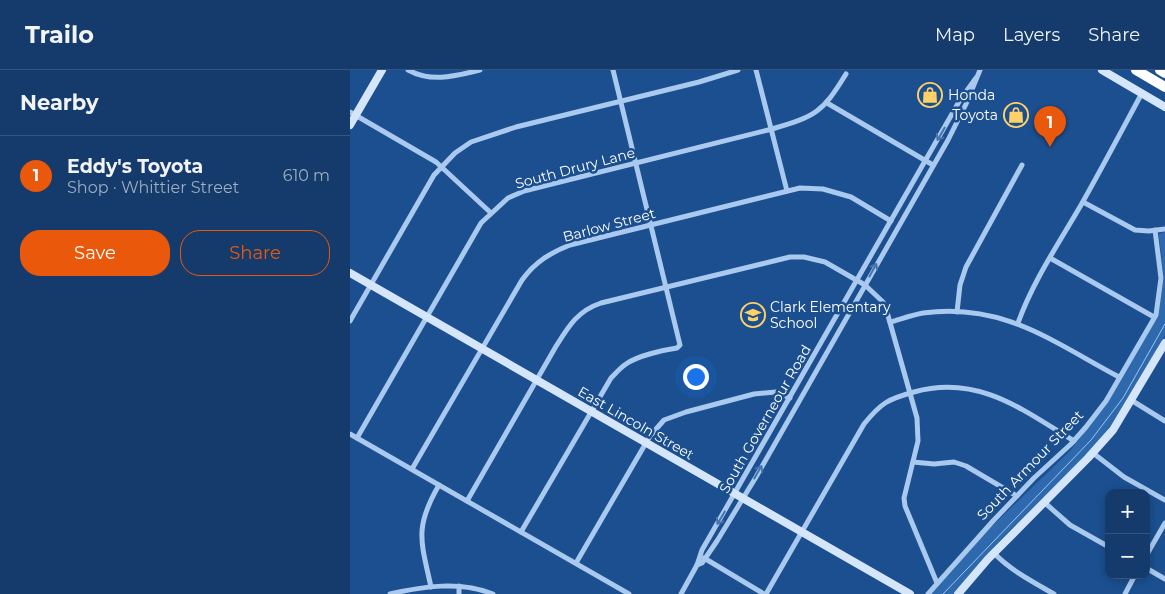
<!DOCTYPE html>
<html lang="en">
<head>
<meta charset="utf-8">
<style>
	body { margin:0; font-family:Montserrat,sans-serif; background:#1d4271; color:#f1f3f6 }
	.controls { position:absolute; right:15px; bottom:15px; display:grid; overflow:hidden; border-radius:10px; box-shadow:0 2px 8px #0003 }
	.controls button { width:45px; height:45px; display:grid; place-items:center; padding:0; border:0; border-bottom:1px solid #33557e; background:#143b6b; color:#f1f3f6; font:25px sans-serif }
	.you { position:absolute; left:345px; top:306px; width:18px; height:18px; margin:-12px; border:4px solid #fff; border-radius:50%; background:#1a73e8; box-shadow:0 0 0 8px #1a73e833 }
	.badge { display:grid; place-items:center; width:32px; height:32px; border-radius:50%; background:#ea580c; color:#fff; font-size:16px; font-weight:700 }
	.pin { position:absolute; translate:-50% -41px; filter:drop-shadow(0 1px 2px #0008) }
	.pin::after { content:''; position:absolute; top:26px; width:18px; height:15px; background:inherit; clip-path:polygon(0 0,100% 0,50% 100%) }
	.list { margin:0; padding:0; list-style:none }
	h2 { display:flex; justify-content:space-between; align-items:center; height:65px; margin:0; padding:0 20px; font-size:21px }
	h2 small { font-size:16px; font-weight:400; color:#9dadc1 }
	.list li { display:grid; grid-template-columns:32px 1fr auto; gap:15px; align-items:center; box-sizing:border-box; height:80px; padding:0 20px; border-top:1px solid #33557e }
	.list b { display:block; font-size:19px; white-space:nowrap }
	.list p { margin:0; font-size:16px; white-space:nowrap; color:#9dadc1 }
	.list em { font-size:16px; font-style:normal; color:#9dadc1 }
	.actions { display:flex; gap:10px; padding:15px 20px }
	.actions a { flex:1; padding:11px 0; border:1px solid #ea580c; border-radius:20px; text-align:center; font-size:18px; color:#ea580c }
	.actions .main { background:#ea580c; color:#fff }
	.map { position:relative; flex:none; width:815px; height:524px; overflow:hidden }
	header { display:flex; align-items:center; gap:30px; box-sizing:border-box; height:70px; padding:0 25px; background:#143b6b; border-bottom:1px solid #33557e }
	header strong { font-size:24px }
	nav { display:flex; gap:28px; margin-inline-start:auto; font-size:18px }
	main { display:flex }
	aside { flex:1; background:#143b6b }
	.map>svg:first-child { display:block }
	.green { fill:#2e69ad }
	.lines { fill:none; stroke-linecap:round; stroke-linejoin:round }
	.stream { stroke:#9cc4f0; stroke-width:1 }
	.street { stroke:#a9c9ee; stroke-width:5 }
	.secondary { stroke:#d6e6fa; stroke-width:8 }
	.highway { stroke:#fff; stroke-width:10 }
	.oneway { stroke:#4674ac }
	.labels { text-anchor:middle; stroke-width:5; stroke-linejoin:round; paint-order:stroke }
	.poi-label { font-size:14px; fill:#fff; stroke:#1b4f8f; text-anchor:start }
	.street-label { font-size:14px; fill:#fff; stroke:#1b4f8f }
</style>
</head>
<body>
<header>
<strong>Trailo</strong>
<nav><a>Map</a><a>Layers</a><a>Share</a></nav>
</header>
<main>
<aside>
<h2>Nearby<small></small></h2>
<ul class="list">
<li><span class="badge">1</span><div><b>Eddy's Toyota</b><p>Shop · Whittier Street</p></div><em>610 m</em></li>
</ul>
<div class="actions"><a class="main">Save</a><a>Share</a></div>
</aside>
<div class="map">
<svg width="815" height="524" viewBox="0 0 815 524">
	<rect width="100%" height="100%" fill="#1b4f8f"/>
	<!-- green -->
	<polygon class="green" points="815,162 815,265 776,332 755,364 738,383 652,468 603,524 581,524 639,459 720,381 755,335 808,243 814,207 809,167 809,164"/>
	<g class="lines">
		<!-- stream -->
		<polyline class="stream" points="593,524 741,370 773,328 815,254"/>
		<!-- street -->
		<g class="street">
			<path d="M58 0C82 13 105 6 130 0"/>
			<polyline points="406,0 437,121"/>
			<polyline points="477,33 583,95"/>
			<polyline points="0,42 86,92 141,143"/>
			<polyline points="733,132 785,160 799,161 815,159"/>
			<polyline points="700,188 804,247"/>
			<polyline points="607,242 610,215 616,197 672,95"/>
			<polyline points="0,251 84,105 105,83 121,72 166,57 349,12 388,0"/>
			<path d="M540 252C551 249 562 245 573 243 653 232 703 272 769 307"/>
			<path d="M668 253C683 211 709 173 731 135 752 98 772 60 792 23"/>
			<polyline points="781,330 815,351"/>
			<polyline points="0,364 279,524"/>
			<path d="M7 368 131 153 158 128 174 121 422 59C466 46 472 43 496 4"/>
			<polyline points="743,383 774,407 815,430"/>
			<polyline points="563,392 584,394 604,392 616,396 667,426"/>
			<path d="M62 399 172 210C185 192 200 183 220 175L450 118 473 119 501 127 541 151"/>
			<path d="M117 431 205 278C218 257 227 241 251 233L440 187H454L475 192 515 215 533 232 537 242 567 348 568 371 554 428 555 436 587 513"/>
			<polyline points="695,433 720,455 759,477"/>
			<path d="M171 462 261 308C266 303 270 298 276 294 287 286 313 280 327 278L330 275 263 0"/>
			<path d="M644 483C660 500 683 512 704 524"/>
			<polyline points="796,486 815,453"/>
			<polyline points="354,488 414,524"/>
			<polyline points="226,493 300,366 314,350 336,342 404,324 426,322 440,328"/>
			<polyline points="347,495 352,493 367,471 406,407 598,70 616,34 630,0"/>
			<polyline points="796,498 815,509"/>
			<path d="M81 517C71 471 64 458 89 415"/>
			<path d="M40 524C74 516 110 511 143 524"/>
			<polyline points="109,524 109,516"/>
			<polyline points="331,524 347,495 352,480 610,30 626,8"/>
			<path d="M416 524 514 354C531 333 538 329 564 322 628 304 673 340 724 371"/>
			<polyline points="578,524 643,451 684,408 721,374 736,357 756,331 806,245 811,208 805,160"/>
			<polyline points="775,524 785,505"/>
		</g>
		<!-- secondary -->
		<g class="secondary">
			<polyline points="752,0 815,37"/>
			<polyline points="0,55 32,0"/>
			<polyline points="0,203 560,524"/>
			<polyline points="608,524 638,489 738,388 763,360 815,273"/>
		</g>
		<!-- highway -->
		<g class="highway">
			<polyline points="786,0 815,17"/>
			<polyline points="810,0 815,3"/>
		</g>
	</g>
	<!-- one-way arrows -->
	<defs><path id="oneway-shaft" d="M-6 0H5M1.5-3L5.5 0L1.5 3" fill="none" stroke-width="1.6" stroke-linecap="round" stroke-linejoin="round" transform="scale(1.25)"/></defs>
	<g class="oneway">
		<use href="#oneway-shaft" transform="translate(591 64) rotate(120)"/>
		<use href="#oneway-shaft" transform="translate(523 200) rotate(-61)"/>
		<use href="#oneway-shaft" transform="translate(408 402) rotate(-60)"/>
		<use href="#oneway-shaft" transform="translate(371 448) rotate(121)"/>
	</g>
	<!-- icons -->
	<defs>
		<symbol id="shop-ring" viewBox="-11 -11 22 22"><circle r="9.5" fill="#1b4f8f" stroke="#ffd166" stroke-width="1.5"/><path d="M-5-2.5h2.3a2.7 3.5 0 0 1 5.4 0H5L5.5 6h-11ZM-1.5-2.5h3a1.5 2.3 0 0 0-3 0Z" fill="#ffd166"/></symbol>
		<symbol id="school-ring" viewBox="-11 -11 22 22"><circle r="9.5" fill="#1b4f8f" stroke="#ffd166" stroke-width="1.5"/><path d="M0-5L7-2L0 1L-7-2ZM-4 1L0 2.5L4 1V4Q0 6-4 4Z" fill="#ffd166"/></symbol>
	</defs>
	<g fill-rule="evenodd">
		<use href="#shop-ring" x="566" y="11" width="28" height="28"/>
		<use href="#shop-ring" x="652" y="31" width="28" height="28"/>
		<use href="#school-ring" x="389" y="231" width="28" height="28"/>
	</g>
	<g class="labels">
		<!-- poi labels -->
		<g class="poi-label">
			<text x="598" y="30">Honda</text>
			<text x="648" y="50" text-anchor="end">Toyota</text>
			<text x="420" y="242">Clark Elementary<tspan x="420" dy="16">School</tspan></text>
		</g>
		<!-- street labels -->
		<g class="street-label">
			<text transform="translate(225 98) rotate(-15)" y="5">South Drury Lane</text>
			<text transform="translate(259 155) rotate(-15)" y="5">Barlow Street</text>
			<text transform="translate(415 349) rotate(-60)" y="5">South Governeour Road</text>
			<text transform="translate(286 353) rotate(30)" y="5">East Lincoln Street</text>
			<text transform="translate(680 395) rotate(-46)" y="5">South Armour Street</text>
		</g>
	</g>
</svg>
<div class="controls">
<button>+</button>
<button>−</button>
</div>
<div class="you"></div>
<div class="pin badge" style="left:700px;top:77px">1</div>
</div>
</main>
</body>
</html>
